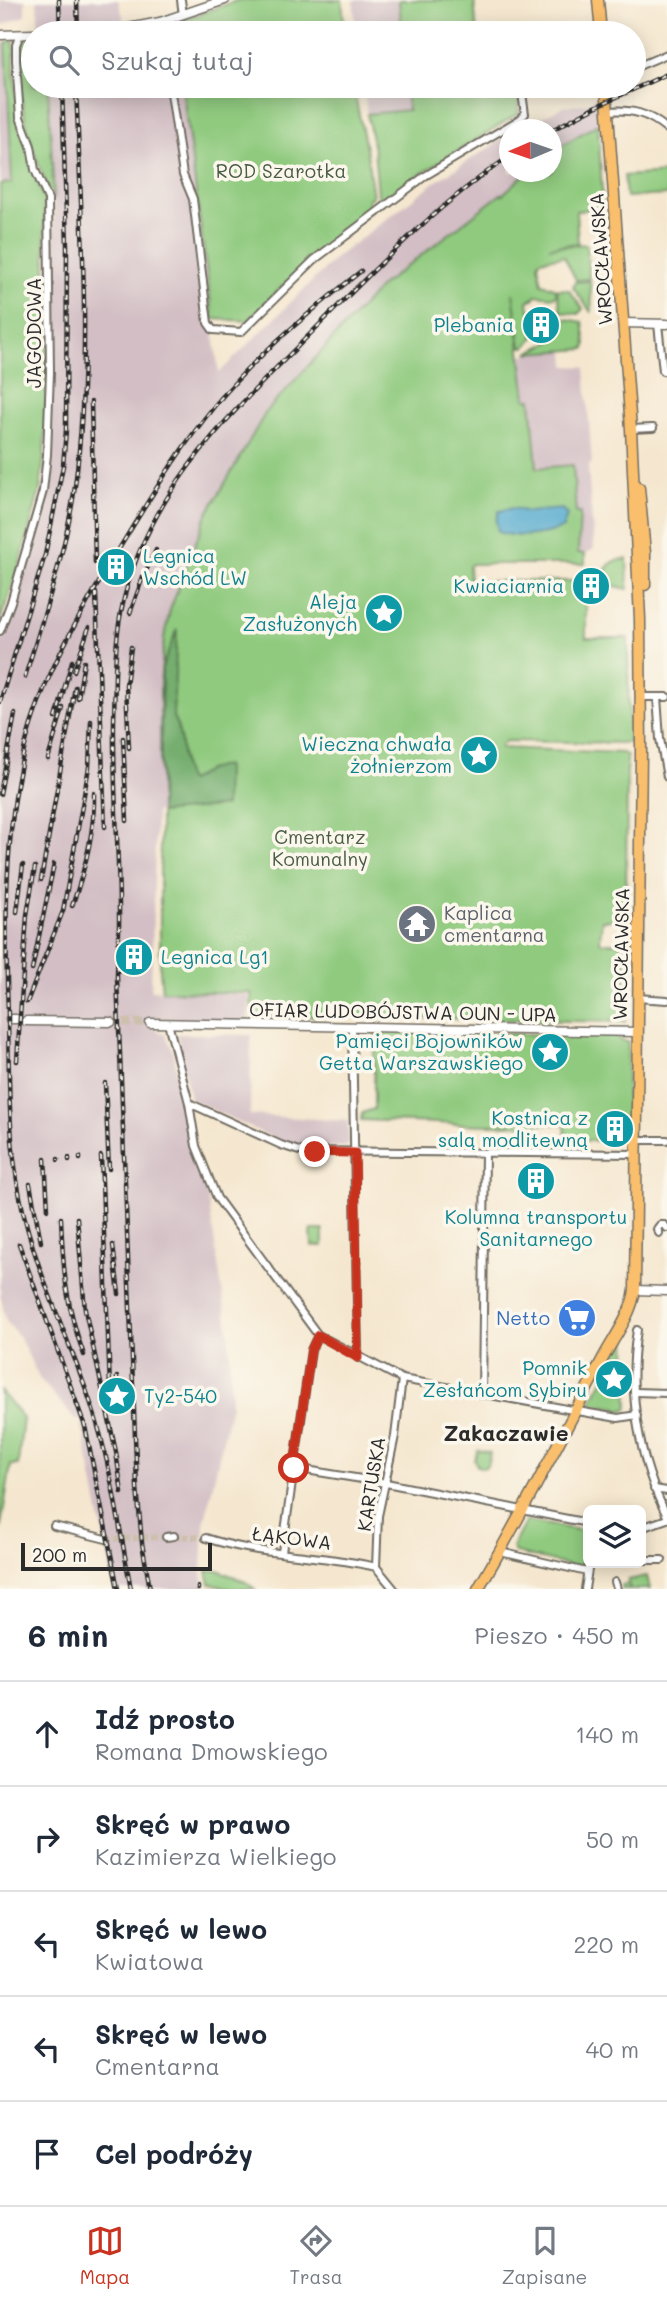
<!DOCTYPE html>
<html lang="pl">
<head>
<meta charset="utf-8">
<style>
	body { margin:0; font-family:Mali,sans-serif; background:#f6f6f7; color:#1f2937 }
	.controls { position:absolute; right:21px; bottom:21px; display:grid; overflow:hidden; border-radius:10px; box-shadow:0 4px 18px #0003 }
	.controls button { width:63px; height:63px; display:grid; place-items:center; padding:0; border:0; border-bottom:2px solid #e0e1e3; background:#fff; color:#1f2937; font:35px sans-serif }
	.compass { position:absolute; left:499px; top:119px; width:63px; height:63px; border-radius:50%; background:#fff; box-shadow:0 4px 18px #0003; rotate:268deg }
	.scale { position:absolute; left:21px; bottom:18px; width:191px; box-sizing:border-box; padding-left:7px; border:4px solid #2b2b2b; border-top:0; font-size:19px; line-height:24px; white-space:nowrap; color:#2b2b2b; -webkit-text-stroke:5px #fbf7ec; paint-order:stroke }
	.stop { position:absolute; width:21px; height:21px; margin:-16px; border:5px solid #c8321e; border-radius:50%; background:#fff }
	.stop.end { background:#c8321e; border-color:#fff; box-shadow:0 2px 7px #0008 }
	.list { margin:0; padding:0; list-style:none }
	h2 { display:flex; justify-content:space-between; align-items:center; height:91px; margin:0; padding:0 28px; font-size:30px }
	h2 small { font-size:23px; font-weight:400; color:#747a83 }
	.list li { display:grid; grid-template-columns:46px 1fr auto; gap:21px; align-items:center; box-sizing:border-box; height:105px; padding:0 28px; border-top:2px solid #e0e1e3 }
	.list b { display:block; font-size:26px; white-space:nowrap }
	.list p { margin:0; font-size:23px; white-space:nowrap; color:#747a83 }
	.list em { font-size:23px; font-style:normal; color:#747a83 }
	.icon { flex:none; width:38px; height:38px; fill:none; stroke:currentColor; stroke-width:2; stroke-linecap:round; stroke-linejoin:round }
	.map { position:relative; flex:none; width:667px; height:1589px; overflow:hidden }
	.search { position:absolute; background:#fff; box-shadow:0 4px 18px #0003; left:21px; right:21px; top:21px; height:77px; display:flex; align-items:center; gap:18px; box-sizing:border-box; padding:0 24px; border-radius:38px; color:#747a83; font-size:26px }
	.sheet { height:616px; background:#fff }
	nav { display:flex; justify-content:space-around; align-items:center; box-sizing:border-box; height:98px; border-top:2px solid #e0e1e3; background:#fff; font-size:19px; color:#747a83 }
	nav a { display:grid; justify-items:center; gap:4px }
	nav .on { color:#c8321e }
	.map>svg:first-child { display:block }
	.industrial { fill:#d2bec4 }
	.green { fill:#90ca7f; stroke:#5e7a55; stroke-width:2 }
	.forest { fill:#74ae6e; stroke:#506c4c; stroke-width:2 }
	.water { fill:#51a9ce; stroke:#3e6a7c; stroke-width:2 }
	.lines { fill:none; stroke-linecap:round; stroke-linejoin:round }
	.minor-tunnel { stroke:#cdc1ae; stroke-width:6; stroke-dasharray:6 3; stroke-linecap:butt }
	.tertiary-tunnel { stroke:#cdc1ae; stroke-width:8; stroke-dasharray:8 4; stroke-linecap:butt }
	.minor-casing { stroke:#726d64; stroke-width:10 }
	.tertiary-casing { stroke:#726d64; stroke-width:11 }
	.primary-casing { stroke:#726d64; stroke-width:13 }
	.minor { stroke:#fff; stroke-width:6 }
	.tertiary { stroke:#fff; stroke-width:8 }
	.primary { stroke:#f9bf6d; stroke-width:10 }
	.rail-casing { stroke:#2b2b2b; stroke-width:4.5 }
	.rail { stroke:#fbf7ec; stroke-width:2; stroke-dasharray:5; stroke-linecap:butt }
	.route { stroke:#c8321e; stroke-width:9 }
	.labels { text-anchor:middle; stroke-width:7; stroke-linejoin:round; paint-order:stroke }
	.park-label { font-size:19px; fill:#495b44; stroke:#fbf7ec }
	.street-label { font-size:19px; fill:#2b2b2b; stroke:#fbf7ec }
	.culture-label { font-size:19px; fill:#0d838f; stroke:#fbf7ec; text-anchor:end }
	.worship-label { font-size:19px; fill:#5b616d; stroke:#fbf7ec; text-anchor:start }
	.shop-label { font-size:19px; fill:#366cbe; stroke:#fbf7ec; text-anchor:end }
	.neighbourhood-label { font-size:21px; font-weight:bold; fill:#2b2b2b; stroke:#fbf7ec }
</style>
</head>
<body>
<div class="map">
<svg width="667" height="1589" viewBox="0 0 667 1589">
	<rect width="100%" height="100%" fill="#fbf7ec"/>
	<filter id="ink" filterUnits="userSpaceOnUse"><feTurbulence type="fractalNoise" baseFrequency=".0143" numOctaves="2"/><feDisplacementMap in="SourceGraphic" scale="14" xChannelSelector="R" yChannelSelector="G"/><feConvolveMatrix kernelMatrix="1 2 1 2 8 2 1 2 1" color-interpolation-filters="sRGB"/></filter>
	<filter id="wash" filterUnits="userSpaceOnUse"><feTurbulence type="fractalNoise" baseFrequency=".00686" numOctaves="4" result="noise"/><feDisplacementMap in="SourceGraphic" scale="28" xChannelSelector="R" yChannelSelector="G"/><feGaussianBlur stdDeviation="1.57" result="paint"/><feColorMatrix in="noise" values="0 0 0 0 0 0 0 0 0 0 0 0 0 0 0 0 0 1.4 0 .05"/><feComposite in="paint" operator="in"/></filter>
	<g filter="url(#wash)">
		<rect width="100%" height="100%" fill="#f5e7cf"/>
		<!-- industrial -->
		<g class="industrial">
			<polygon points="0,0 25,0 25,16 0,26"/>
			<polygon points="37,0 118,0 128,33 39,33"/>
			<polygon points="353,0 399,0 402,33 357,33"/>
			<polygon points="6,43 12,184 0,184 0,44"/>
			<polygon points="44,86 182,86 219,373 338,256 435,182 509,135 510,172 527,172 501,196 160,811 156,812 151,990 249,995 248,1021 150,1018 151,1027 165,1034 173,1051 192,1143 208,1199 229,1335 231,1404 204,1524 202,1571 204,1589 114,1589 81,1420 75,1419 39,1378 20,1338 6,1321 0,1293 0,645 30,555 41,511 51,435 54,325 54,209"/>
			<polygon points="364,86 406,86 408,110 367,114"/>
			<polygon points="596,97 598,124 552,151 552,130 518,130 564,106 589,103"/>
			<polygon points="565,351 566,366 585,367 592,463 588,467 594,549 585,554 578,553 579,514 576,513 573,465 537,468 531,399 526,399 521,355"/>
			<polygon points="177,1034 251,1035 250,1115 348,1121 348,1145 345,1147 293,1145 267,1135 190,1099"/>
		</g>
		<!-- green -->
		<g class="green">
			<polygon points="239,0 342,0 345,33 175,33 174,23"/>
			<polygon points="399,0 474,0 477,33 402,33"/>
			<path d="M23 38H33V86H48L54 199C33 158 20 116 20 70 20 59 18 49 23 38Z"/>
			<polygon points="14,40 14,71 18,125 29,150 32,170 44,198 48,344 44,457 40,490 19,567 0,621 0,184 12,183 6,43"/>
			<path d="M182 86H353L367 153 373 197 368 199 370 211C325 245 286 281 248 321L213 319Z"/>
			<polygon points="406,86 518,86 519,113 416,177 379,204 374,151 367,114 408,110"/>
			<polygon points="598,124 603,208 576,211 578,243 549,247 586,244 589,279 576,280 564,256 540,260 538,264 542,284 555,288 557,294 554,297 535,295 535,298 528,301 529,310 536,312 537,314 532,317 533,321 537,322 537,325 532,327 534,337 526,347 521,347 513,293 526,399 531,399 537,468 573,465 576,513 580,513 578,553 585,554 585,564 472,564 469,566 470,581 586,581 586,638 628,638 629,743 506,741 501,745 501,748 623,753 627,756 626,916 620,916 620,920 602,920 600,940 602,943 620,943 620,948 626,948 625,1022 252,1015 251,993 162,991 160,970 160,686 164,638 170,610 206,516 266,412 381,286 501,194 502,195 527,172 552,172 552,151"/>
			<polygon points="667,173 667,195 626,197 624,176"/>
			<polygon points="590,281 592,310 591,312 573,287 575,282"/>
			<polygon points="557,289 569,290 583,309 578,314 561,312"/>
			<polygon points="561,318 583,322 586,344 585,349 528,353 555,339"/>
			<path d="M627 559 628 589 615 586 609 581 606 569C611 561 618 559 627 559Z"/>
			<polygon points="374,1031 620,1036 620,1040 628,1042 626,1140 566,1141 565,1124 485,1125 361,1120 362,1113 374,1109"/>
			<polygon points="311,1230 323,1230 323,1246 312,1246"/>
			<polygon points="626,1336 628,1408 618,1412 618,1408 591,1404 591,1402"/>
			<polygon points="0,1391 23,1418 18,1465 11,1465 0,1532"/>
			<polygon points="478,1450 490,1453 487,1465 484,1468 477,1466 474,1459"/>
			<polygon points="526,1521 585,1531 587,1536 584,1564 576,1567 515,1553 512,1547"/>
			<polygon points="218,1570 246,1582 255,1589 230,1589 210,1584 207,1571"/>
			<polygon points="647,1576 650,1589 630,1589 629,1585 629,1589 621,1589 621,1585 628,1584 628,1580"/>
		</g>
		<!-- forest -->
		<path class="forest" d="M177 629 173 717C186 739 178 763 189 781L208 770 226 765 225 806 160 813 162 668Z"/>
		<!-- water -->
		<path class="water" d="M513 508 528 512 562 509 567 515 563 528C544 535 518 539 498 532L496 521 499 511Z"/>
	</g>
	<g filter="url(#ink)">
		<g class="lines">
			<!-- minor-tunnel -->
			<g class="minor-tunnel">
				<polyline points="174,1536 206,1538"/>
				<polyline points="106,1539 166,1537"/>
			</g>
			<!-- tertiary-tunnel -->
			<polyline class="tertiary-tunnel" points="111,1022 150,1023"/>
			<defs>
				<g id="minor">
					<polyline points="181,0 183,15"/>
					<polyline points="160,22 162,33"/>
					<polyline points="634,68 667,54"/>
					<polyline points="170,86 183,175 193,199 208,323 213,330 241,332 314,260 425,176 520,119 525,114 521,86"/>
					<path d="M608 111C632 109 648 113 667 129"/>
					<polyline points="658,324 663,371 667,371"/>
					<polyline points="631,429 653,428"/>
					<polyline points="0,631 11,602 43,491 47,455 50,372 48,199 35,170 31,146 20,117 16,60 16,45 20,34"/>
					<polyline points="641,697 667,697"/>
					<polyline points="657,697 660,739 667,777"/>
					<polyline points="637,998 667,1000"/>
					<polyline points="168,1023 189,1103 196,1146 217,1198 318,1335 402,1379 589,1413 618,1418 637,1415"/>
					<polyline points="352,1027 358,1358"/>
					<polyline points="189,1103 281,1145 299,1151 637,1154"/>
					<polyline points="637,1140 667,1140"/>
					<polyline points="659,1233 657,1229 660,1225 664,1225 667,1228"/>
					<path d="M637 1330C627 1393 639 1461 667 1516"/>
					<polyline points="635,1392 667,1393"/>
					<polyline points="482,1395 485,1153"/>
					<polyline points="294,1468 386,1483 588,1523"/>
					<polyline points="654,1489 667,1491"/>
					<polyline points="54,1526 106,1539"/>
					<polyline points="641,1528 667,1519"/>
					<polyline points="166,1537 174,1536"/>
					<path d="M206 1538C259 1556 321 1554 376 1567"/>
					<polyline points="282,1552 311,1350 318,1335"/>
					<polyline points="500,1552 587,1572"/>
					<polyline points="641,1560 662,1560"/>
					<polyline points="615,1582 617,1589"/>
					<polyline points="394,1589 376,1567 378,1516 395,1436 402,1379"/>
					<polyline points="585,1589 589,1563"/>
				</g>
				<g id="tertiary">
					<polyline points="118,30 160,22 225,0"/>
					<polyline points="48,33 54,33"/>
					<polyline points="66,33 107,31"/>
					<polyline points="0,35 33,34"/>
					<polyline points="623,323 667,324"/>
					<polyline points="10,1019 16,1019"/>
					<polyline points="26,1021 111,1022"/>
					<polyline points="150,1023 637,1032"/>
					<polyline points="635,1290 667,1291"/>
				</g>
				<g id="primary">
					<polyline points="598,0 601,33"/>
					<polyline points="639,488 645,553 645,585"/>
					<path d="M478 1589C522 1515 561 1438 601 1362 613 1338 631 1317 635 1290L641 751 640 619 631 429 606 86"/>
				</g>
			</defs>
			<!-- minor casing -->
			<use href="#minor" class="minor-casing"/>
			<!-- tertiary casing -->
			<use href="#tertiary" class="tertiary-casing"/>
			<!-- primary casing -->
			<use href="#primary" class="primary-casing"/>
			<!-- minor -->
			<use href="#minor" class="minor"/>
			<!-- tertiary -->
			<use href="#tertiary" class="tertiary"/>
			<!-- primary -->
			<use href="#primary" class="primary"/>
			<defs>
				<g id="rail">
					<polyline points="59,0 60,33"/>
					<polyline points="77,0 78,33"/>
					<polyline points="552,130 595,107 667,74"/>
					<polyline points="91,402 95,563"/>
					<polyline points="96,593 105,827"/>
					<polyline points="130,613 143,577 156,550"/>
					<polyline points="74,671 89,627"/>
					<path d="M25 677C44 614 66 551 75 486 92 358 81 215 76 86"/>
					<polyline points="78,698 84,662"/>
					<polyline points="0,702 45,555 63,466 66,430 67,246 62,86"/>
					<polyline points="56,718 72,661"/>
					<polyline points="123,738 127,821"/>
					<polyline points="129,748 126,685 131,647"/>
					<polyline points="48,759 63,708"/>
					<polyline points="0,794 15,714"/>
					<polyline points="41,880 75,687"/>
					<path d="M72 906C85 870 95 831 94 793"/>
					<polyline points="17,912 23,865"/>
					<polyline points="32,970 54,864"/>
					<polyline points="27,1002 63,911 89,767 91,721"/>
					<polyline points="17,1061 27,915 35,867"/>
					<polyline points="105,1083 109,1169"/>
					<polyline points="101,1156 110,1388"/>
					<polyline points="80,1157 80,1159"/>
					<polyline points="69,1158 69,1160"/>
					<polyline points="45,1159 48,1209"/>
					<polyline points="58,1159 58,1160"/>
					<polyline points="30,1184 41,1242"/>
					<path d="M61 1218C63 1270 66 1306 84 1355"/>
					<polyline points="77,1218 85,1310 116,1452 122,1493"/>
					<polyline points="19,1244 85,1426 118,1589"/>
					<polyline points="113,1245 119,1294"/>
					<polyline points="117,1377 118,1405"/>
					<polyline points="198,1587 198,1589"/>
					<path d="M131 1589C119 1527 111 1463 91 1404 68 1335 34 1269 20 1197 8 1137 9 1076 8 1015 5 927 4 833 25 746 42 679 76 621 111 562 144 508 176 453 216 404 258 353 310 312 361 271"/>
					<path d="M150 1589 142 1543 137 1487 117 977C117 961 119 945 119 929 120 860 113 791 114 722 115 685 114 648 121 612 145 489 239 406 323 321 384 260 437 205 510 156"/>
				</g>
			</defs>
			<!-- rail casing -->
			<use href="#rail" class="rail-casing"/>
			<!-- rail -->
			<use href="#rail" class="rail"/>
		</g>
	</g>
	<g class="lines" filter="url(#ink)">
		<!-- route -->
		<polyline class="route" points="294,1468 311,1350 318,1335 358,1358 355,1153 315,1152"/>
	</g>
	<!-- icons -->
	<defs>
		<symbol id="building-disc" viewBox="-11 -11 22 22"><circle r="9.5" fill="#0f9aa8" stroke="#fbf7ec"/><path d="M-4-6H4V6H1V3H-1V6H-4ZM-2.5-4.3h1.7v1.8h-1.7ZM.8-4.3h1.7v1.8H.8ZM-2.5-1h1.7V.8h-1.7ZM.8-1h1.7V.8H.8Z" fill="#fff"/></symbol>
		<symbol id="sight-disc" viewBox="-11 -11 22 22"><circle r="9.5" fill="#0f9aa8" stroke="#fbf7ec"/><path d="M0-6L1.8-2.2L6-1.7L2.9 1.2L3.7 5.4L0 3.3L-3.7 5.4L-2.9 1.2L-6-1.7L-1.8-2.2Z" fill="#fff"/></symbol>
		<symbol id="temple-disc" viewBox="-11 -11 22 22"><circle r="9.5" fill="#6b7280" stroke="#fbf7ec"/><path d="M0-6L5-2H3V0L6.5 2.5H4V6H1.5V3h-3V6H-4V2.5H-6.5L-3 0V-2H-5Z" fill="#fff"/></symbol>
		<symbol id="supermarket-disc" viewBox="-11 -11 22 22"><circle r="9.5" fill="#3f7fe0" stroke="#fbf7ec"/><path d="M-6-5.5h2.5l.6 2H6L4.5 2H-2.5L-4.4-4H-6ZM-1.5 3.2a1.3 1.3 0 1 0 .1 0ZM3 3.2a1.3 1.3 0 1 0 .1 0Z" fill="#fff"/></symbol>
	</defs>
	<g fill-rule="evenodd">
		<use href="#building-disc" x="519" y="303" width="44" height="44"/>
		<use href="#building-disc" x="94" y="545" width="44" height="44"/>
		<use href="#building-disc" x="569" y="564" width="44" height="44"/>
		<use href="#sight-disc" x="362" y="591" width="44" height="44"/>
		<use href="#sight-disc" x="457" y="733" width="44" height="44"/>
		<use href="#temple-disc" x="395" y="902" width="44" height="44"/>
		<use href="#building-disc" x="112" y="935" width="44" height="44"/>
		<use href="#sight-disc" x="528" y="1030" width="44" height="44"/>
		<use href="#building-disc" x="593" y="1107" width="44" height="44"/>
		<use href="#building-disc" x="514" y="1159" width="44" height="44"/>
		<use href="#supermarket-disc" x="555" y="1296" width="44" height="44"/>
		<use href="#sight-disc" x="592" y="1357" width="44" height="44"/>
		<use href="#sight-disc" x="95" y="1374" width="44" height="44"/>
	</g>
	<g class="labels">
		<!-- park labels -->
		<g class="park-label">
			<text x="281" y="178">ROD Szarotka</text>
			<text x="320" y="844">Cmentarz<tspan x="320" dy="22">Komunalny</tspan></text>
		</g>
		<!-- street labels -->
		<g class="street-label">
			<text transform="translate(601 259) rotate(-94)" y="7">WROCŁAWSKA</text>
			<text transform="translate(34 333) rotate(-90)" y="7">JAGODOWA</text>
			<text transform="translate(621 954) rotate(-89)" y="7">WROCŁAWSKA</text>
			<text transform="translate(403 1012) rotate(1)" y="7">OFIAR LUDOBÓJSTWA OUN - UPA</text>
			<text transform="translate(371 1484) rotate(-81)" y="7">KARTUSKA</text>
			<text transform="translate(292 1538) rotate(7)" y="7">ŁĄKOWA</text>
		</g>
		<!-- culture labels -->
		<g class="culture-label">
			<text x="514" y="332">Plebania</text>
			<text x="143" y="563" text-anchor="start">Legnica<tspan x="143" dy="22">Wschód LW</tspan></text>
			<text x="564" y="593">Kwiaciarnia</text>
			<text x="357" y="609">Aleja<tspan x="357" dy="22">Zasłużonych</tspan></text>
			<text x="452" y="751">Wieczna chwała<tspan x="452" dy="22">żołnierzom</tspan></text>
			<text x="161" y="964" text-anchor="start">Legnica Lg1</text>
			<text x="523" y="1048">Pamięci Bojowników<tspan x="523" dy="22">Getta Warszawskiego</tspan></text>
			<text x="588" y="1125">Kostnica z<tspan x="588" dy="22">salą modlitewną</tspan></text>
			<text x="536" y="1224" text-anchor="middle">Kolumna transportu<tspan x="536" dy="22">Sanitarnego</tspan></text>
			<text x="587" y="1375">Pomnik<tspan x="587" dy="22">Zesłańcom Sybiru</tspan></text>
			<text x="144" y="1403" text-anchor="start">Ty2-540</text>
		</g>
		<!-- worship labels -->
		<g class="worship-label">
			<text x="444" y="920">Kaplica<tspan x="444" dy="22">cmentarna</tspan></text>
		</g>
		<!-- shop labels -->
		<g class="shop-label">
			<text x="550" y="1325">Netto</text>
		</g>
		<!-- neighbourhood labels -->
		<g class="neighbourhood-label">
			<text x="506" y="1441">Zakaczawie</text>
		</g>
	</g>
</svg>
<div class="controls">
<button><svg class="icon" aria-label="layers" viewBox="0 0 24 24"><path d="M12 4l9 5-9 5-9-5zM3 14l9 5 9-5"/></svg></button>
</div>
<svg class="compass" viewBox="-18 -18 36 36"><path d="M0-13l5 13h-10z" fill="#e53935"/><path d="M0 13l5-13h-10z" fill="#747a83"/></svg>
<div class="scale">200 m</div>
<div class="stop" style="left:294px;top:1468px"></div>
<div class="stop end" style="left:315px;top:1152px"></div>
<div class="search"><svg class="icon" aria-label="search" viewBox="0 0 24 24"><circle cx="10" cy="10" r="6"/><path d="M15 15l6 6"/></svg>Szukaj tutaj</div>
</div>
<section class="sheet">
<h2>6 min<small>Pieszo · 450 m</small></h2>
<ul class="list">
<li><svg class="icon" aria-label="ahead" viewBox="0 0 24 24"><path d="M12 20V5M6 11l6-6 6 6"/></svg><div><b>Idź prosto</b><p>Romana Dmowskiego</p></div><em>140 m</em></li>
<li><svg class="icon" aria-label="right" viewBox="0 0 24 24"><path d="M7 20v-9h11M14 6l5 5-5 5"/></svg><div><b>Skręć w prawo</b><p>Kazimierza Wielkiego</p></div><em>50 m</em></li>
<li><svg class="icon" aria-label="left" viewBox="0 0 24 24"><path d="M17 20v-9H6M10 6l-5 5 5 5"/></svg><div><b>Skręć w lewo</b><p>Kwiatowa</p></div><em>220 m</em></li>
<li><svg class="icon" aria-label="left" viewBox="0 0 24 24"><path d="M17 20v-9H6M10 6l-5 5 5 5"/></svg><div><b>Skręć w lewo</b><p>Cmentarna</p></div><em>40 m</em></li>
<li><svg class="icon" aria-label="arrive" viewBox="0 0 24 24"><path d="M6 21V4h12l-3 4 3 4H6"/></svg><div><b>Cel podróży</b></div></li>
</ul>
</section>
<nav>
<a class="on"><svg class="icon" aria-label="map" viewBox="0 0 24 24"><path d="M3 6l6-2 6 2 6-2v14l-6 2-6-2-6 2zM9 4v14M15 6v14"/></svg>Mapa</a>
<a><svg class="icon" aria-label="directions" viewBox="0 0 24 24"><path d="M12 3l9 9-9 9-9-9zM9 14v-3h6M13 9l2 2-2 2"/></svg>Trasa</a>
<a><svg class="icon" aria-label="saved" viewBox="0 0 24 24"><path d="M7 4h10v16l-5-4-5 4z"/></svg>Zapisane</a>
</nav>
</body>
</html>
